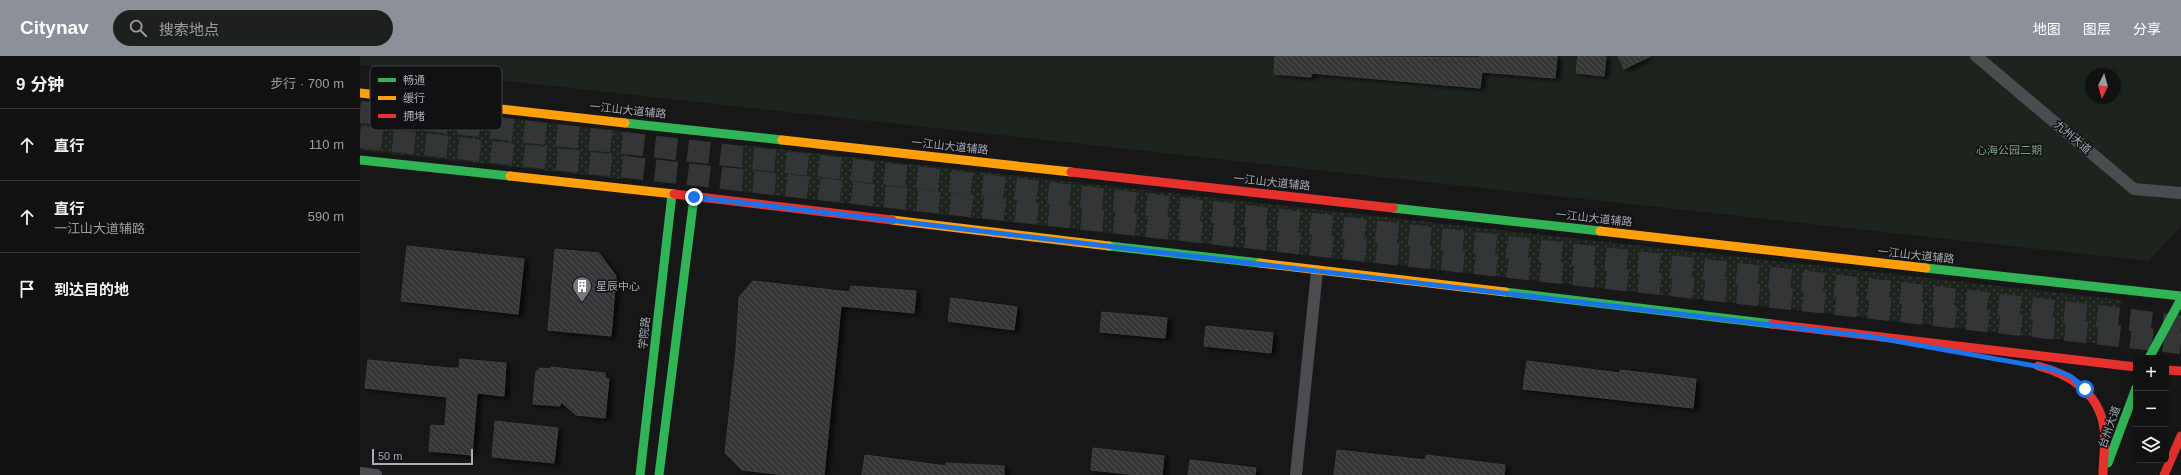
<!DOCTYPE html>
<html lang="zh">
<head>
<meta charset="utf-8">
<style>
	body { margin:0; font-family:Arial,"Noto Sans SC",sans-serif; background:#1e1f1f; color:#f1f3f6 }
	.controls { position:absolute; right:12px; bottom:12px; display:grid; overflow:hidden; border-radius:6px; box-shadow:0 4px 16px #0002 }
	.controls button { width:36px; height:36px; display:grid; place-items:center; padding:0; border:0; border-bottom:1px solid #303131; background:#111; color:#f1f3f6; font:20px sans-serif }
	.compass { position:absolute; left:1725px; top:12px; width:36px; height:36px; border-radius:50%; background:#111; box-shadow:0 4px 16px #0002; rotate:185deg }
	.scale { position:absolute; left:12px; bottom:10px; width:101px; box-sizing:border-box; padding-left:4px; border:2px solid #a8adb8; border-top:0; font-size:11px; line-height:14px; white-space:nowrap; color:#a8adb8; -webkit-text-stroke:3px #111113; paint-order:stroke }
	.stop { position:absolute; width:12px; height:12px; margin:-9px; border:3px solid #1a73e8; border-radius:50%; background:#fff }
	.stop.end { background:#1a73e8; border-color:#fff; box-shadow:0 1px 4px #0008 }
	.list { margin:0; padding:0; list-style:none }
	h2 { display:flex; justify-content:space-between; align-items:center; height:52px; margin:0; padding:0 16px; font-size:17px }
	h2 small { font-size:13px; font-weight:400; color:#9c9d9f }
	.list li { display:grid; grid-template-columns:26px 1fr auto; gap:12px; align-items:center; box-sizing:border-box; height:72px; padding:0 16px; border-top:1px solid #303131 }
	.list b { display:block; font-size:15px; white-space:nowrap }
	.list p { margin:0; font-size:13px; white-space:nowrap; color:#9c9d9f }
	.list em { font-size:13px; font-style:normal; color:#9c9d9f }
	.icon { flex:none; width:22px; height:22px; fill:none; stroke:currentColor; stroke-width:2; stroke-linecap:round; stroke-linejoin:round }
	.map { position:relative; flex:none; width:1821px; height:419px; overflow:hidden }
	header { display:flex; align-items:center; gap:24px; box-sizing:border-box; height:56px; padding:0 20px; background:#8c9099; color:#fff }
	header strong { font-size:19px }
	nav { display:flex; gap:22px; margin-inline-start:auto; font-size:14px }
	.search { width:280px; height:36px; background:#1e1f1f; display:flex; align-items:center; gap:10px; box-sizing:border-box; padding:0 14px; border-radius:22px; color:#9c9d9f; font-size:15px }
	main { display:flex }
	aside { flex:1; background:#111 }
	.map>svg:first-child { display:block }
	.grass { fill:url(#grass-dots) }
	.park { fill:#1d241e; fill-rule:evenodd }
	.building { fill:url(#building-back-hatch); stroke:#3f4043; filter:url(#shadow) }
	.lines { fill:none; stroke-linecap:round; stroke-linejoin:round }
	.highway-tunnel { stroke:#343537; stroke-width:22; stroke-dasharray:22 11; stroke-linecap:butt }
	.street { stroke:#4b4c50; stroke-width:12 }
	.fast { stroke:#30b455; stroke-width:9 }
	.slow { stroke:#ff9f0a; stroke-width:9 }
	.jam { stroke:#e5322d; stroke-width:9 }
	.route { stroke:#1a73e8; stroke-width:5 }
	.labels { text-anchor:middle; stroke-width:3; stroke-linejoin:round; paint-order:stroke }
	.street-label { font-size:11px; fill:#a8adb8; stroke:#111113 }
	.park-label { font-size:11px; fill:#7fa381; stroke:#111113 }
	.poi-label { font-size:11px; fill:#a8adb8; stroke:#111113; text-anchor:start }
	.key { fill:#111113; stroke:#3e4045; stroke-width:1 }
	.key-label { font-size:11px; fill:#a8adb8 }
</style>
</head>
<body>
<header>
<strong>Citynav</strong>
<div class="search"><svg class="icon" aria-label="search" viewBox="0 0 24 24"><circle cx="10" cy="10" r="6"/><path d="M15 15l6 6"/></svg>搜索地点</div>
<nav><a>地图</a><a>图层</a><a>分享</a></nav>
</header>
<main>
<aside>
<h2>9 分钟<small>步行 · 700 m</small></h2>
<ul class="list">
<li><svg class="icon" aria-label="ahead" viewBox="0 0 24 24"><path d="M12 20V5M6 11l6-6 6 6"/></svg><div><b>直行</b></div><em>110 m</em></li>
<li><svg class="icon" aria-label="ahead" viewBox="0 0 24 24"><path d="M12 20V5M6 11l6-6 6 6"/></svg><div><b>直行</b><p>一江山大道辅路</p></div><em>590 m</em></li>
<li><svg class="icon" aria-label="arrive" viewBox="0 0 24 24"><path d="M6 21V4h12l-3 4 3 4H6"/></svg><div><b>到达目的地</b></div></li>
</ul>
</aside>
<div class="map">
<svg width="1821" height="419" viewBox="0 0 1821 419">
	<defs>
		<pattern id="grass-dots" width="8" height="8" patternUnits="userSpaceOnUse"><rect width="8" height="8" fill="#1d241e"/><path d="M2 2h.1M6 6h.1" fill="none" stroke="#3b413d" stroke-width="1.8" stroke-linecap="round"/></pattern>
		<pattern id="building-back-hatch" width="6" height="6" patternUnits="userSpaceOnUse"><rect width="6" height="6" fill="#353536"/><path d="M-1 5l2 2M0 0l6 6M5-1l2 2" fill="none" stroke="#4f5051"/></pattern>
		<filter id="shadow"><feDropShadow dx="4.5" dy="2.5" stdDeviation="2" flood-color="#0009"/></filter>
	</defs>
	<rect width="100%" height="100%" fill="#171717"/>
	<!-- grass -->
	<g class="grass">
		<polygon points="0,46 271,76 263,123 0,94"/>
		<polygon points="383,89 1763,244 1742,288 375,135"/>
	</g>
	<!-- park -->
	<path class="park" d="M0 0H1821V170L1789 205 0 9ZM1731 18H1755V42H1731Z"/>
	<!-- building -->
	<g class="building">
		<polygon points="915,0 1119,2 1120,0 1197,0 1195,22 1122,16 1120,32 951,17 951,21 914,18"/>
		<polygon points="1218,0 1246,0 1244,20 1216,17"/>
		<polygon points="1258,0 1291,0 1264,13"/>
		<polygon points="47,190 164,203 158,258 41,245"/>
		<polygon points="195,193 239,197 256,220 251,280 188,274"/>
		<polygon points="393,225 490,236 491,230 556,235 554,257 481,250 464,419 426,419 382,414 365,397 376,295 379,241"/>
		<polygon points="591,242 657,251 654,274 588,265"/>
		<polygon points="742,256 807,262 805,282 740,276"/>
		<polygon points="846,270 913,277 911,297 844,290"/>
		<polygon points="100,303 146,307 144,340 117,337 112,399 69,395 71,369 85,370 87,341 5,332 8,304 90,312 99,312"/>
		<polygon points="1167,305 1260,317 1260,314 1336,323 1333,352 1163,333"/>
		<polygon points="191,311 245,317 245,322 249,323 245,362 216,359 201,346 200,350 173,348 176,315 179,315 179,312 191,313"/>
		<polygon points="135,365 198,372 194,407 132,401"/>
		<polygon points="733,392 804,400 802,419 778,419 731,414"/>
		<polygon points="977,394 1066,404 1066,399 1145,409 1144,419 974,419"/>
		<polygon points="505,399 586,410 586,407 644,410 644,419 502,419"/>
		<polygon points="830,404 896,412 895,419 828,419"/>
	</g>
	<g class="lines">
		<!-- highway-tunnel -->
		<g class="highway-tunnel">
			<polyline points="0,56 1821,270"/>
			<polyline points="0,81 1821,287"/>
		</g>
		<!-- street -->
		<g class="street">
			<polyline points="1616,0 1774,133 1821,137"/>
			<polyline points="0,417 16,419"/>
			<polyline points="936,419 957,215"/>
		</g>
		<!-- fast -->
		<g class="fast">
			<polyline points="265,67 422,84"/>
			<polyline points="0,104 150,120"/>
			<polyline points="1033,152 1240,175"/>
			<polyline points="749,190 900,207"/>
			<polyline points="1566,212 1821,240"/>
			<polyline points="1145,236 1412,268"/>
			<polyline points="1789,302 1821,243"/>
			<polyline points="1748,407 1776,332"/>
			<polyline points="280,419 312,138"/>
			<polyline points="299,419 334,141"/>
		</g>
		<!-- slow -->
		<g class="slow">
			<polyline points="0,37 265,67"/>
			<polyline points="422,84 711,116"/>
			<polyline points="150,120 314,138"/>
			<polyline points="532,164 749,190"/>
			<polyline points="1240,175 1566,212"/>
			<polyline points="900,207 1145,236"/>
		</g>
		<!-- jam -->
		<g class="jam">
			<polyline points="711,116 1033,152"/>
			<polyline points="314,138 532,164"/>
			<polyline points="1412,268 1776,311"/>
			<path d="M1678 310C1710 318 1739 337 1744 372 1746 387 1743 404 1743 419"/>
			<polyline points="1806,314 1821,315"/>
			<polyline points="1804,419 1821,380"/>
		</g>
	</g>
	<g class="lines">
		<!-- route -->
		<polyline class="route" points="334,141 1513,281 1692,313 1710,320 1725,333"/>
	</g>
	<!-- icons -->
	<defs>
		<symbol id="building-pin" viewBox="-11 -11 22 30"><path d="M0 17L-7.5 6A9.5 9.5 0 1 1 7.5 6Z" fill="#757880" stroke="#111113"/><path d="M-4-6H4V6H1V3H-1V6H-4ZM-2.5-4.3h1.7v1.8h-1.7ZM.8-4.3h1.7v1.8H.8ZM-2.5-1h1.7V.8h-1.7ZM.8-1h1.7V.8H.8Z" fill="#fff"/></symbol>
	</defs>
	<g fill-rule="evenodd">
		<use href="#building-pin" x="211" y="219" width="22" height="30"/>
	</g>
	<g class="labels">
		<!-- street labels -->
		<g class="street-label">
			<text transform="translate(268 54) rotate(6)" y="4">一江山大道辅路</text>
			<text transform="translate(1713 81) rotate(40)" y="4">九州大道</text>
			<text transform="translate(590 90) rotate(6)" y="4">一江山大道辅路</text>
			<text transform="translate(912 126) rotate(6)" y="4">一江山大道辅路</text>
			<text transform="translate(1234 162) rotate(6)" y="4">一江山大道辅路</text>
			<text transform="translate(1556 199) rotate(6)" y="4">一江山大道辅路</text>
			<text transform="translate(284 277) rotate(-84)" y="4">学院路</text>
			<text transform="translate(1749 371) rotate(-70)" y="4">台州大道</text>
		</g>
		<!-- park labels -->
		<g class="park-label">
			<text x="1649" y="98">心海公园二期</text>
		</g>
		<!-- poi labels -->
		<g class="poi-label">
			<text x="236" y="234">星辰中心</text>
		</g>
	</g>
	<!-- legend -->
	<rect x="10" y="10" width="132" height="64" rx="6" class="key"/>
	<rect x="18" y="22" width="18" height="4" fill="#30b455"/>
	<rect x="18" y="40" width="18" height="4" fill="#ff9f0a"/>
	<rect x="18" y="58" width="18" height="4" fill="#e5322d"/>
	<g class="key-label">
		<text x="43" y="28">畅通</text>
		<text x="43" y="46">缓行</text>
		<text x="43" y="64">拥堵</text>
	</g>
</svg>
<div class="controls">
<button>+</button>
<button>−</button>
<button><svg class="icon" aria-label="layers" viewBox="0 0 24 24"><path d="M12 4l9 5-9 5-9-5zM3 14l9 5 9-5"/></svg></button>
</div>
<svg class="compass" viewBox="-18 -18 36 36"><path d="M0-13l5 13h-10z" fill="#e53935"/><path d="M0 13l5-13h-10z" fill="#9c9d9f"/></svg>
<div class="scale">50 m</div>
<div class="stop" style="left:1725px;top:333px"></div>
<div class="stop end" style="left:334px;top:141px"></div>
</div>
</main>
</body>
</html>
